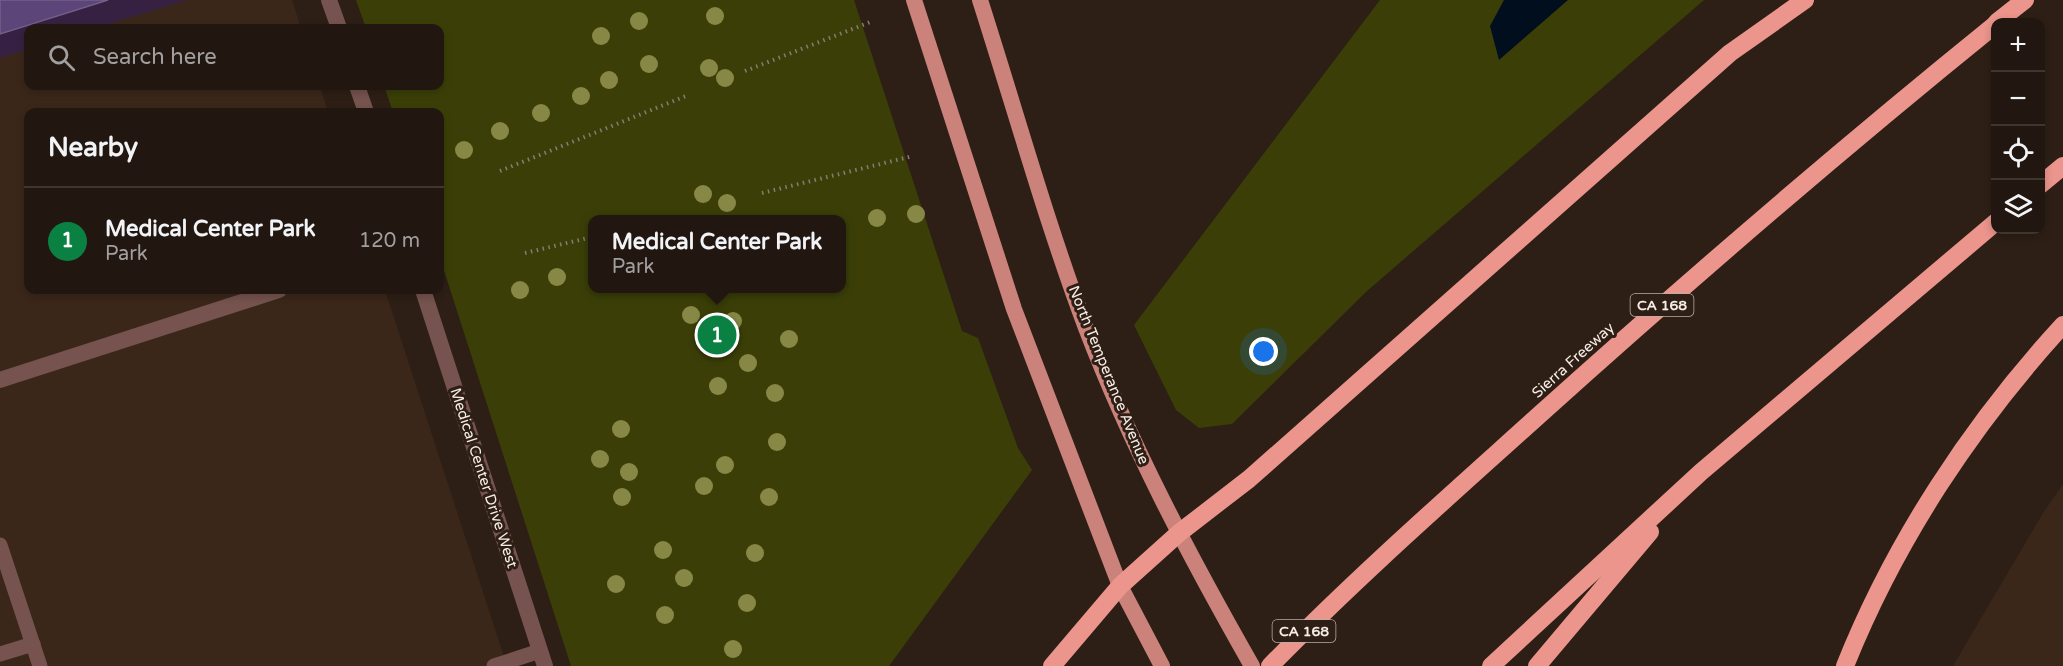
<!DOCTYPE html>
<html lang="en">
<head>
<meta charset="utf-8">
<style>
	body { margin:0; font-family:"Varela Round",sans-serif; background:#2e241e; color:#f1f3f6 }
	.controls { position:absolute; right:18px; top:18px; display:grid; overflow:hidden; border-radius:12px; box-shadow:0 3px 9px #0003 }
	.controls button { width:54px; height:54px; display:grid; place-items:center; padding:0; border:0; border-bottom:2px solid #3f3630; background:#221710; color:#f1f3f6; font:30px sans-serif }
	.you { position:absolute; left:1264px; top:352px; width:21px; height:21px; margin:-15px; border:4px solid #fff; border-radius:50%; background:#1a73e8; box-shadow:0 0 0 9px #1a73e833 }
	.badge { display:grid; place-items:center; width:39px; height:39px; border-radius:50%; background:#0b8043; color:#fff; font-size:20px; font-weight:700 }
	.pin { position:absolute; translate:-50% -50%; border:3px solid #fff; box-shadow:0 2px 6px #0006 }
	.popup { position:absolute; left:588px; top:215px; width:258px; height:78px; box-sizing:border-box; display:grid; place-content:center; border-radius:12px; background:#221710; filter:drop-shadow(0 2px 4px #0005); font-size:20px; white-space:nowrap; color:#a29f9f }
	.popup b { font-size:22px; color:#f1f3f6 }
	.popup::after { content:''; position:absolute; left:50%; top:100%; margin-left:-12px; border:12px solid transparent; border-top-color:#221710 }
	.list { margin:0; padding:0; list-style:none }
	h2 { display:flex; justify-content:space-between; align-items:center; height:78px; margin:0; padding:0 24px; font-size:26px }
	h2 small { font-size:20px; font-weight:400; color:#a29f9f }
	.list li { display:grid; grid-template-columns:39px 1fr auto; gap:18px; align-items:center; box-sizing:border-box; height:108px; padding:0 24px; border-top:2px solid #3f3630 }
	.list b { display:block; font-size:22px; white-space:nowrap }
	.list p { margin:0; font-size:20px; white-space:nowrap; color:#a29f9f }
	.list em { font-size:20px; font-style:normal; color:#a29f9f }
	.icon { flex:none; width:33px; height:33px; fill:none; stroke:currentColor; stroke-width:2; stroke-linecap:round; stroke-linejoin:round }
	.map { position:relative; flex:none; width:2063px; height:666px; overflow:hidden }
	.search { position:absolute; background:#221710; box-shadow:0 3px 9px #0003; left:24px; top:24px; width:420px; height:66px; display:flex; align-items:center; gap:15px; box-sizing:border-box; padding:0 21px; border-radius:12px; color:#a29f9f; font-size:22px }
	.panel { position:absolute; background:#221710; box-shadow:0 3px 9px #0003; left:24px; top:108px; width:420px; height:186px; border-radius:12px }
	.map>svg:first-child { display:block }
	.built { fill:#3b271a }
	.green { fill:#3b3f07; fill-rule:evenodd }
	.water { fill:#000e1e }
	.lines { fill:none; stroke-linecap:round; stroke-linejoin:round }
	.path { stroke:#877b73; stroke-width:4; stroke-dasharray:1.5 4.5; stroke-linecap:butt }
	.service { stroke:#76534f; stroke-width:15 }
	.minor { stroke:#76534f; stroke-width:16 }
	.primary { stroke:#ca827b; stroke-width:16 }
	.motorway { stroke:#eb958c; stroke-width:18 }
	.tree { fill:#888846 }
	.shaded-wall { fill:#362143 }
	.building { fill:#5c4578; stroke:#745f89; stroke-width:1.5 }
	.labels { text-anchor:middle; stroke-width:6; stroke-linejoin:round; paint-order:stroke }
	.shield { fill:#2d1f15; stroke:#baaea7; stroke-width:1.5 }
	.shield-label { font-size:14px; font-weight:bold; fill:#f7ece6 }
	.street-label { font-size:15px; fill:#f7ece6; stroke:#2d1f15 }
</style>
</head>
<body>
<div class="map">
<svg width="2063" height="666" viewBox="0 0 2063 666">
	<rect width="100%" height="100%" fill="#2d1f15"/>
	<!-- built -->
	<g class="built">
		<polygon points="0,0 292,0 301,28 28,28 28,86 320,86 328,112 28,112 28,290 385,290 507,666 0,666"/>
		<polygon points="2063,484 2063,666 1953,666 2043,513"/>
	</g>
	<!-- green -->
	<g class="green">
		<path d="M356 0H854L962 331 978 338 1018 448 1032 470 889 666H571L440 258V112H393L384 86H440V28H366ZM592 220H842V288H592Z"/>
		<polygon points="1380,0 1704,0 1367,291 1232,424 1199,428 1176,410 1134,325"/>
	</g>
	<!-- water -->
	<polygon class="water" points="1504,0 1568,0 1499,60 1490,26"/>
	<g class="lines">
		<!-- path -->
		<g class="path">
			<polyline points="745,71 873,21"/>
			<polyline points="500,171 686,96"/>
			<polyline points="762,193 913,156"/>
			<polyline points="662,220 670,218"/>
			<polyline points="525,253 592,237"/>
		</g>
		<!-- service -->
		<g class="service">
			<polyline points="0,545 40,666"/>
			<polyline points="0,654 33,644"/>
			<polyline points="494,666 540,651"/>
		</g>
		<!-- minor -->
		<g class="minor">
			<polyline points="329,0 339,28"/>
			<polyline points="357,86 366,112"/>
			<polyline points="423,290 545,666"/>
			<polyline points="0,380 279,290"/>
		</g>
		<!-- primary -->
		<g class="primary">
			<polyline points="914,0 1014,309 1120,586 1162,666"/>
			<path d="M980 0C1015 109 1046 221 1086 328 1131 446 1190 557 1252 666"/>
		</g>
		<!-- motorway -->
		<g class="motorway">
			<polyline points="1997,22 2025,0"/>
			<polyline points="2040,185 2063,166"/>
			<polyline points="1052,666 1120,586 1179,533 1249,479 1730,53 1805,0"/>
			<path d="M1270 666C1355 579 1446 499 1537 417 1687 282 1839 151 1996 24"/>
			<polyline points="1491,666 1701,472 1996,222"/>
			<polyline points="1537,666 1650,532"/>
			<path d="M1845 666C1895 541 1972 424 2063 325"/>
		</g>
	</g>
	<!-- trees -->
	<g class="tree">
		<circle cx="715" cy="16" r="9"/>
		<circle cx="639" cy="21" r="9"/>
		<circle cx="601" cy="36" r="9"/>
		<circle cx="649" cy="64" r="9"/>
		<circle cx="709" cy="68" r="9"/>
		<circle cx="725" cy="78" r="9"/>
		<circle cx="609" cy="80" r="9"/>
		<circle cx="581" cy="96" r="9"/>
		<circle cx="541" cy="113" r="9"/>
		<circle cx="500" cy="131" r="9"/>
		<circle cx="464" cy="150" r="9"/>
		<circle cx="703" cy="194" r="9"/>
		<circle cx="727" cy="203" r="9"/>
		<circle cx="916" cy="214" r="9"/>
		<circle cx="877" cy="218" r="9"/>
		<circle cx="557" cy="277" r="9"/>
		<circle cx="520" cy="290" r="9"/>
		<circle cx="691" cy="315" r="9"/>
		<circle cx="733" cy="321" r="9"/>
		<circle cx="789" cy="339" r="9"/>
		<circle cx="748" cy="363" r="9"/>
		<circle cx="718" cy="386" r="9"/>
		<circle cx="775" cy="393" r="9"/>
		<circle cx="621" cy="429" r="9"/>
		<circle cx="777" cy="442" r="9"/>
		<circle cx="600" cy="459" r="9"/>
		<circle cx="725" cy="465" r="9"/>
		<circle cx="629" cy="472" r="9"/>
		<circle cx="704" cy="486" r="9"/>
		<circle cx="622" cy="497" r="9"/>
		<circle cx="769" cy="497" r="9"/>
		<circle cx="663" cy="550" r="9"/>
		<circle cx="755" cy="553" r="9"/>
		<circle cx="684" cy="578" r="9"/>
		<circle cx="616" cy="584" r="9"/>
		<circle cx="747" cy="603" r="9"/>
		<circle cx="665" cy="615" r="9"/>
		<circle cx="733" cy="649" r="9"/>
	</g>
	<!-- shaded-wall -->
	<polygon class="shaded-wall" points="108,0 187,0 95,28 28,28 28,49 0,58 0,34"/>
	<!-- building -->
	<polygon class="building" points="0,0 108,0 0,34"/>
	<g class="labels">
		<!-- shield labels -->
		<g class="shield">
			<rect x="1630.5" y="294" width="63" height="22" rx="4.5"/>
			<rect x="1272.5" y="620" width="63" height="22" rx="4.5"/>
		</g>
		<g class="shield-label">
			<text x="1662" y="310">CA 168</text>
			<text x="1304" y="636">CA 168</text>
		</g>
		<!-- street labels -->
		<g class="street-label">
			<text transform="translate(1573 360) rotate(-42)" y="5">Sierra Freeway</text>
			<text transform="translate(1109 375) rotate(68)" y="5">North Temperance Avenue</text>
			<text transform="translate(484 478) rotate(72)" y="5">Medical Center Drive West</text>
		</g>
	</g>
</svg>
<div class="controls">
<button>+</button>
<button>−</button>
<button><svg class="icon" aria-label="locate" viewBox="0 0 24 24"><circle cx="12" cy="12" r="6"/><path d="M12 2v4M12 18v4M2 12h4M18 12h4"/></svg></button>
<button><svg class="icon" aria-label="layers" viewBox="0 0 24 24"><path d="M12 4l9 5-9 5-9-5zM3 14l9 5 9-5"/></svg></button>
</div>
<div class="you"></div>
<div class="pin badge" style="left:717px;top:335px">1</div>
<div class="popup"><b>Medical Center Park</b>Park</div>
<div class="search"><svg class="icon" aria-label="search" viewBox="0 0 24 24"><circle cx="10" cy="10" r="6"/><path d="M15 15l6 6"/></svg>Search here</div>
<section class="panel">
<h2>Nearby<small></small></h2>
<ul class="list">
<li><span class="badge">1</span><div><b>Medical Center Park</b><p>Park</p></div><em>120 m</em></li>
</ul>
</section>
</div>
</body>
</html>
